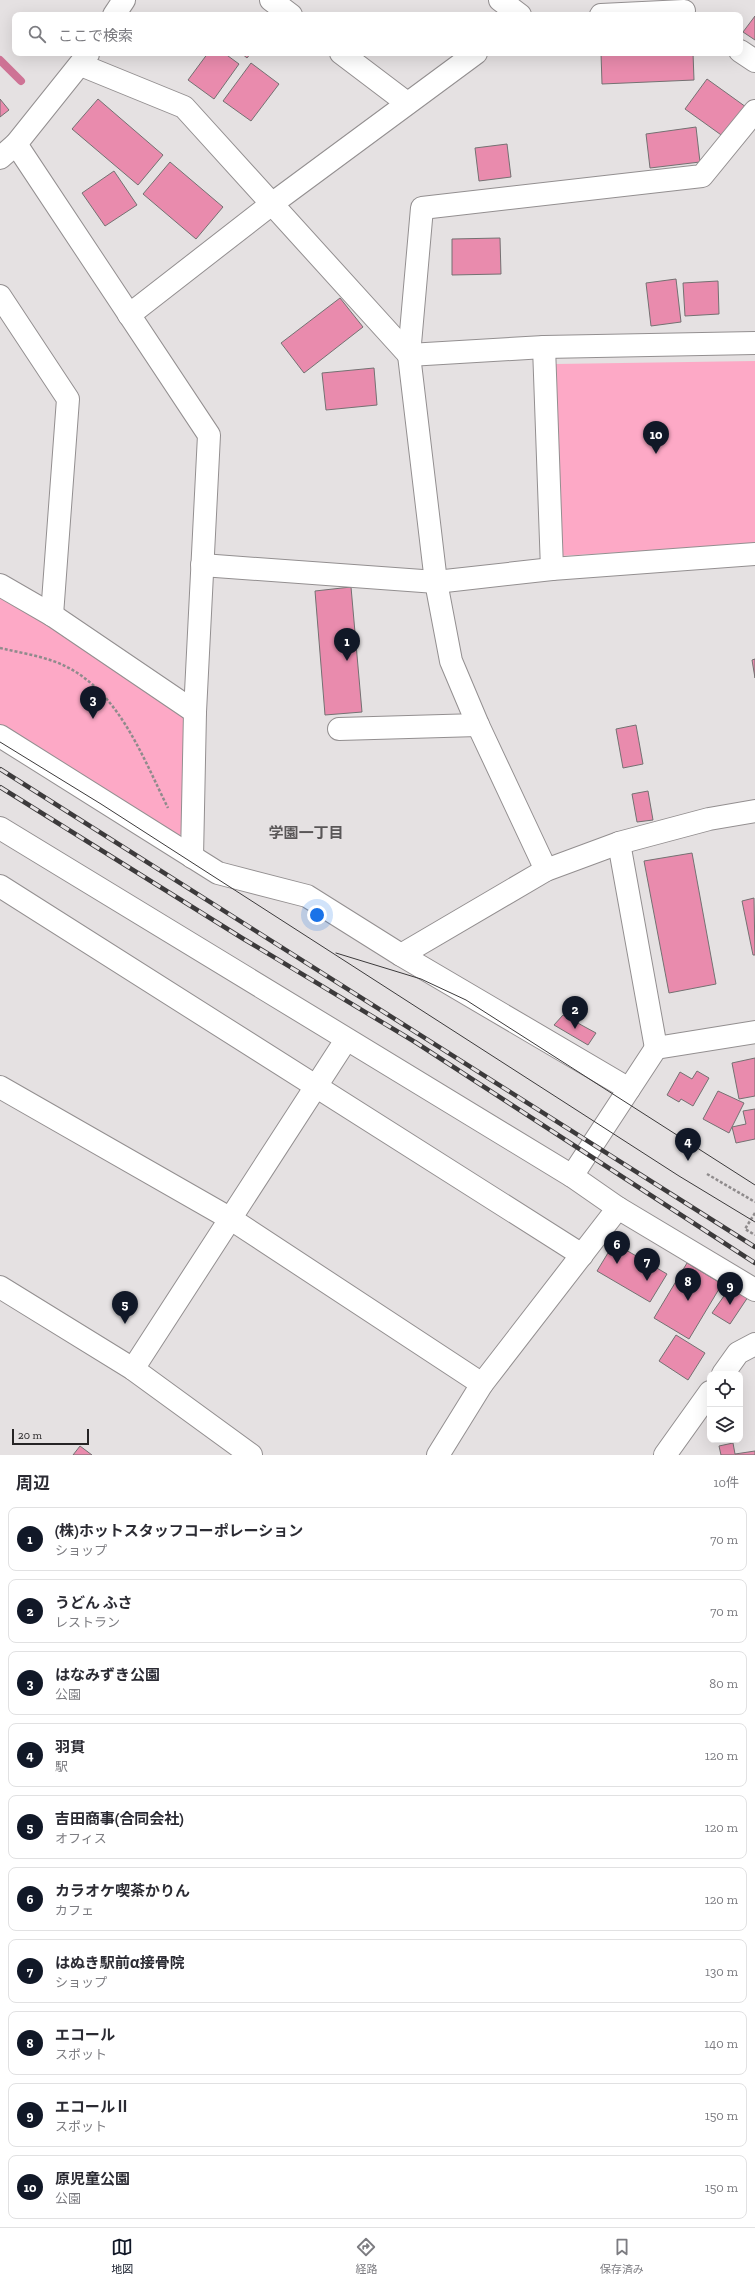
<!DOCTYPE html>
<html lang="ja">
<head>
<meta charset="utf-8">
<style>
	body { margin:0; font-family:"Zilla Slab","Noto Sans JP",serif; background:#f7f7f7; color:#2b2b33 }
	.controls { position:absolute; right:12px; bottom:12px; display:grid; overflow:hidden; border-radius:8px; box-shadow:0 4px 16px #0002 }
	.controls button { width:36px; height:36px; display:grid; place-items:center; padding:0; border:0; border-bottom:1px solid #e1e1e2; background:#fff; color:#2b2b33; font:20px sans-serif }
	.scale { position:absolute; left:12px; bottom:10px; width:77px; box-sizing:border-box; padding-left:4px; border:2px solid #262425; border-top:0; font-size:11px; line-height:14px; white-space:nowrap; color:#262425; -webkit-text-stroke:3px #e5e1e2; paint-order:stroke }
	.you { position:absolute; left:317px; top:915px; width:14px; height:14px; margin:-10px; border:3px solid #fff; border-radius:50%; background:#1a73e8; box-shadow:0 0 0 6px #1a73e833 }
	.badge { display:grid; place-items:center; width:26px; height:26px; border-radius:50%; background:#111827; color:#fff; font-size:13px; font-weight:700 }
	.pin { position:absolute; translate:-50% -33px; filter:drop-shadow(0 1px 2px #0008) }
	.pin::after { content:''; position:absolute; top:21px; width:14px; height:12px; background:inherit; clip-path:polygon(0 0,100% 0,50% 100%) }
	.list { margin:0; padding:0; list-style:none }
	h2 { display:flex; justify-content:space-between; align-items:center; height:52px; margin:0; padding:0 16px; font-size:17px }
	h2 small { font-size:13px; font-weight:400; color:#7c7c81 }
	.list li { display:grid; grid-template-columns:26px 1fr auto; gap:12px; align-items:center; box-sizing:border-box; height:64px; margin:0 8px 8px; padding:0 8px; border:1px solid #e1e1e2; border-radius:8px }
	.list b { display:block; font-size:15px; white-space:nowrap }
	.list p { margin:0; font-size:13px; white-space:nowrap; color:#7c7c81 }
	.list em { font-size:13px; font-style:normal; color:#7c7c81 }
	.icon { flex:none; width:22px; height:22px; fill:none; stroke:currentColor; stroke-width:2; stroke-linecap:round; stroke-linejoin:round }
	.map { position:relative; flex:none; width:755px; height:1455px; overflow:hidden }
	.search { position:absolute; background:#fff; box-shadow:0 4px 16px #0002; left:12px; right:12px; top:12px; height:44px; display:flex; align-items:center; gap:10px; box-sizing:border-box; padding:0 14px; border-radius:8px; color:#7c7c81; font-size:15px }
	.sheet { height:772px; background:#fff }
	nav { display:flex; justify-content:space-around; align-items:center; box-sizing:border-box; height:56px; border-top:1px solid #e1e1e2; background:#fff; font-size:11px; color:#7c7c81 }
	nav a { display:grid; justify-items:center; gap:2px }
	nav .on { color:#111827 }
	.map>svg:first-child { display:block }
	.green { fill:#fda9c6 }
	.lines { fill:none; stroke-linecap:round; stroke-linejoin:round }
	.stream { stroke:#ce7395; stroke-width:8 }
	.building { fill:#e98bad; stroke:#747172 }
	.minor-casing { stroke:#938f90; stroke-width:24 }
	.path { stroke:#8f8b8c; stroke-width:2.5; stroke-dasharray:3 2; stroke-linecap:butt }
	.minor { stroke:#fff; stroke-width:22 }
	.tram { stroke:#3c3a3b; stroke-width:1 }
	.rail-casing { stroke:#3c3a3b; stroke-width:4.5 }
	.rail { stroke:#e5e1e2; stroke-width:3; stroke-dasharray:9; stroke-linecap:butt }
	.labels { text-anchor:middle; stroke-width:3; stroke-linejoin:round; paint-order:stroke }
	.neighbourhood-label { font-size:15px; font-weight:bold; fill:#595657; stroke:#e5e1e2 }
</style>
</head>
<body>
<div class="map">
<svg width="755" height="1455" viewBox="0 0 755 1455">
	<rect width="100%" height="100%" fill="#e5e1e2"/>
	<!-- green -->
	<g class="green">
		<polygon points="755,361 755,544 560,556 556,364"/>
		<polygon points="0,596 182,710 189,728 185,828 177,839 0,731"/>
	</g>
	<g class="lines">
		<!-- stream -->
		<polyline class="stream" points="0,60 21,81"/>
	</g>
	<!-- building -->
	<g class="building">
		<polygon points="755,16 755,40 743,32"/>
		<polygon points="208,53 224,53 239,64 214,99 188,80"/>
		<polygon points="241,53 251,53 247,58"/>
		<polygon points="601,53 693,53 694,80 602,84"/>
		<polygon points="251,63 279,84 251,121 223,101"/>
		<polygon points="707,79 746,107 724,137 685,109"/>
		<polygon points="0,99 9,110 0,117"/>
		<polygon points="98,99 163,155 138,185 72,129"/>
		<polygon points="696,127 700,162 650,168 646,134"/>
		<polygon points="507,144 511,177 479,181 475,148"/>
		<polygon points="170,162 223,207 196,239 143,194"/>
		<polygon points="114,171 137,205 105,226 82,193"/>
		<polygon points="500,238 501,274 452,275 452,239"/>
		<polygon points="676,279 681,322 651,326 646,283"/>
		<polygon points="718,281 719,314 685,316 683,283"/>
		<polygon points="340,298 363,327 304,373 281,343"/>
		<polygon points="374,368 377,405 326,410 322,373"/>
		<polygon points="351,587 362,712 325,715 315,591"/>
		<polygon points="755,659 755,678 752,660"/>
		<polygon points="636,725 643,764 623,768 616,729"/>
		<polygon points="648,791 653,820 637,822 632,794"/>
		<polygon points="692,853 716,984 669,993 644,861"/>
		<polygon points="754,898 755,955 753,955 742,901"/>
		<polygon points="563,1015 596,1033 588,1045 554,1025"/>
		<polygon points="755,1058 755,1096 739,1099 732,1063"/>
		<polygon points="697,1071 709,1078 693,1106 681,1099 679,1102 667,1095 680,1072 692,1079"/>
		<polygon points="718,1091 744,1103 729,1133 703,1119"/>
		<polygon points="755,1109 755,1139 736,1143 732,1127 746,1124 743,1111"/>
		<polygon points="614,1243 667,1274 650,1302 597,1271"/>
		<polygon points="687,1263 722,1284 689,1339 654,1318"/>
		<polygon points="731,1286 748,1297 730,1324 712,1313"/>
		<polygon points="676,1335 705,1353 688,1380 659,1361"/>
		<polygon points="733,1443 735,1454 755,1451 755,1455 721,1455 719,1446"/>
		<polygon points="80,1446 92,1455 73,1455"/>
	</g>
	<g class="lines">
		<defs>
			<g id="minor">
				<polyline points="271,0 291,15"/>
				<polyline points="500,0 520,15"/>
				<polyline points="114,15 124,0"/>
				<polyline points="601,15 684,11"/>
				<polyline points="740,51 755,61"/>
				<polyline points="341,53 407,103"/>
				<polyline points="81,65 184,107 409,355"/>
				<polyline points="16,144 209,435 195,712 192,857"/>
				<polyline points="0,158 16,144 88,54"/>
				<polyline points="0,296 68,399 52,615"/>
				<polyline points="129,315 273,203 476,53"/>
				<polyline points="544,347 552,569"/>
				<polyline points="409,355 544,347 755,343"/>
				<polyline points="202,565 436,582 552,569 755,554"/>
				<polyline points="0,585 52,615 195,712"/>
				<polyline points="339,729 478,725"/>
				<polyline points="0,736 218,873 307,896 401,955 629,1089"/>
				<polyline points="0,828 572,1176 618,1208 755,1290"/>
				<polyline points="619,843 656,1048"/>
				<polyline points="546,870 478,725 451,661 436,582 409,355 422,208 702,176 755,111"/>
				<polyline points="0,886 582,1255"/>
				<polyline points="401,955 546,870 619,843 709,819 755,811"/>
				<polyline points="0,1087 231,1219 482,1384"/>
				<polyline points="572,1176 656,1048 755,1032"/>
				<polyline points="0,1287 133,1369 251,1455"/>
				<polyline points="133,1369 346,1040"/>
				<polyline points="723,1374 738,1353 755,1344"/>
				<polyline points="438,1455 482,1384 618,1208"/>
				<polyline points="665,1455 710,1392"/>
			</g>
		</defs>
		<!-- minor casing -->
		<use href="#minor" class="minor-casing"/>
		<!-- path -->
		<g class="path">
			<path d="M0 648C17 652 36 655 53 661 116 683 141 754 168 808"/>
			<polyline points="707,1174 755,1202"/>
			<polyline points="755,1213 745,1229 755,1235"/>
		</g>
		<!-- minor -->
		<use href="#minor" class="minor"/>
		<!-- tram -->
		<g class="tram">
			<polyline points="0,742 101,804 679,1176 755,1222"/>
			<polyline points="336,953 421,979 466,1000 755,1185"/>
		</g>
		<defs>
			<g id="rail">
				<polyline points="0,769 755,1247"/>
				<polyline points="0,787 242,938 415,1042 755,1263"/>
			</g>
		</defs>
		<!-- rail casing -->
		<use href="#rail" class="rail-casing"/>
		<!-- rail -->
		<use href="#rail" class="rail"/>
	</g>
	<g class="labels">
		<!-- neighbourhood labels -->
		<g class="neighbourhood-label">
			<text x="306" y="838">学園一丁目</text>
		</g>
	</g>
</svg>
<div class="controls">
<button><svg class="icon" aria-label="locate" viewBox="0 0 24 24"><circle cx="12" cy="12" r="6"/><path d="M12 2v4M12 18v4M2 12h4M18 12h4"/></svg></button>
<button><svg class="icon" aria-label="layers" viewBox="0 0 24 24"><path d="M12 4l9 5-9 5-9-5zM3 14l9 5 9-5"/></svg></button>
</div>
<div class="scale">20 m</div>
<div class="you"></div>
<div class="pin badge" style="left:347px;top:661px">1</div>
<div class="pin badge" style="left:575px;top:1029px">2</div>
<div class="pin badge" style="left:93px;top:719px">3</div>
<div class="pin badge" style="left:688px;top:1161px">4</div>
<div class="pin badge" style="left:125px;top:1324px">5</div>
<div class="pin badge" style="left:617px;top:1264px">6</div>
<div class="pin badge" style="left:647px;top:1281px">7</div>
<div class="pin badge" style="left:688px;top:1301px">8</div>
<div class="pin badge" style="left:730px;top:1305px">9</div>
<div class="pin badge" style="left:656px;top:454px">10</div>
<div class="search"><svg class="icon" aria-label="search" viewBox="0 0 24 24"><circle cx="10" cy="10" r="6"/><path d="M15 15l6 6"/></svg>ここで検索</div>
</div>
<section class="sheet">
<h2>周辺<small>10件</small></h2>
<ul class="list">
<li><span class="badge">1</span><div><b>(株)ホットスタッフコーポレーション</b><p>ショップ</p></div><em>70 m</em></li>
<li><span class="badge">2</span><div><b>うどん ふさ</b><p>レストラン</p></div><em>70 m</em></li>
<li><span class="badge">3</span><div><b>はなみずき公園</b><p>公園</p></div><em>80 m</em></li>
<li><span class="badge">4</span><div><b>羽貫</b><p>駅</p></div><em>120 m</em></li>
<li><span class="badge">5</span><div><b>吉田商事(合同会社)</b><p>オフィス</p></div><em>120 m</em></li>
<li><span class="badge">6</span><div><b>カラオケ喫茶かりん</b><p>カフェ</p></div><em>120 m</em></li>
<li><span class="badge">7</span><div><b>はぬき駅前α接骨院</b><p>ショップ</p></div><em>130 m</em></li>
<li><span class="badge">8</span><div><b>エコール</b><p>スポット</p></div><em>140 m</em></li>
<li><span class="badge">9</span><div><b>エコールⅡ</b><p>スポット</p></div><em>150 m</em></li>
<li><span class="badge">10</span><div><b>原児童公園</b><p>公園</p></div><em>150 m</em></li>
</ul>
</section>
<nav>
<a class="on"><svg class="icon" aria-label="map" viewBox="0 0 24 24"><path d="M3 6l6-2 6 2 6-2v14l-6 2-6-2-6 2zM9 4v14M15 6v14"/></svg>地図</a>
<a><svg class="icon" aria-label="directions" viewBox="0 0 24 24"><path d="M12 3l9 9-9 9-9-9zM9 14v-3h6M13 9l2 2-2 2"/></svg>経路</a>
<a><svg class="icon" aria-label="saved" viewBox="0 0 24 24"><path d="M7 4h10v16l-5-4-5 4z"/></svg>保存済み</a>
</nav>
</body>
</html>
